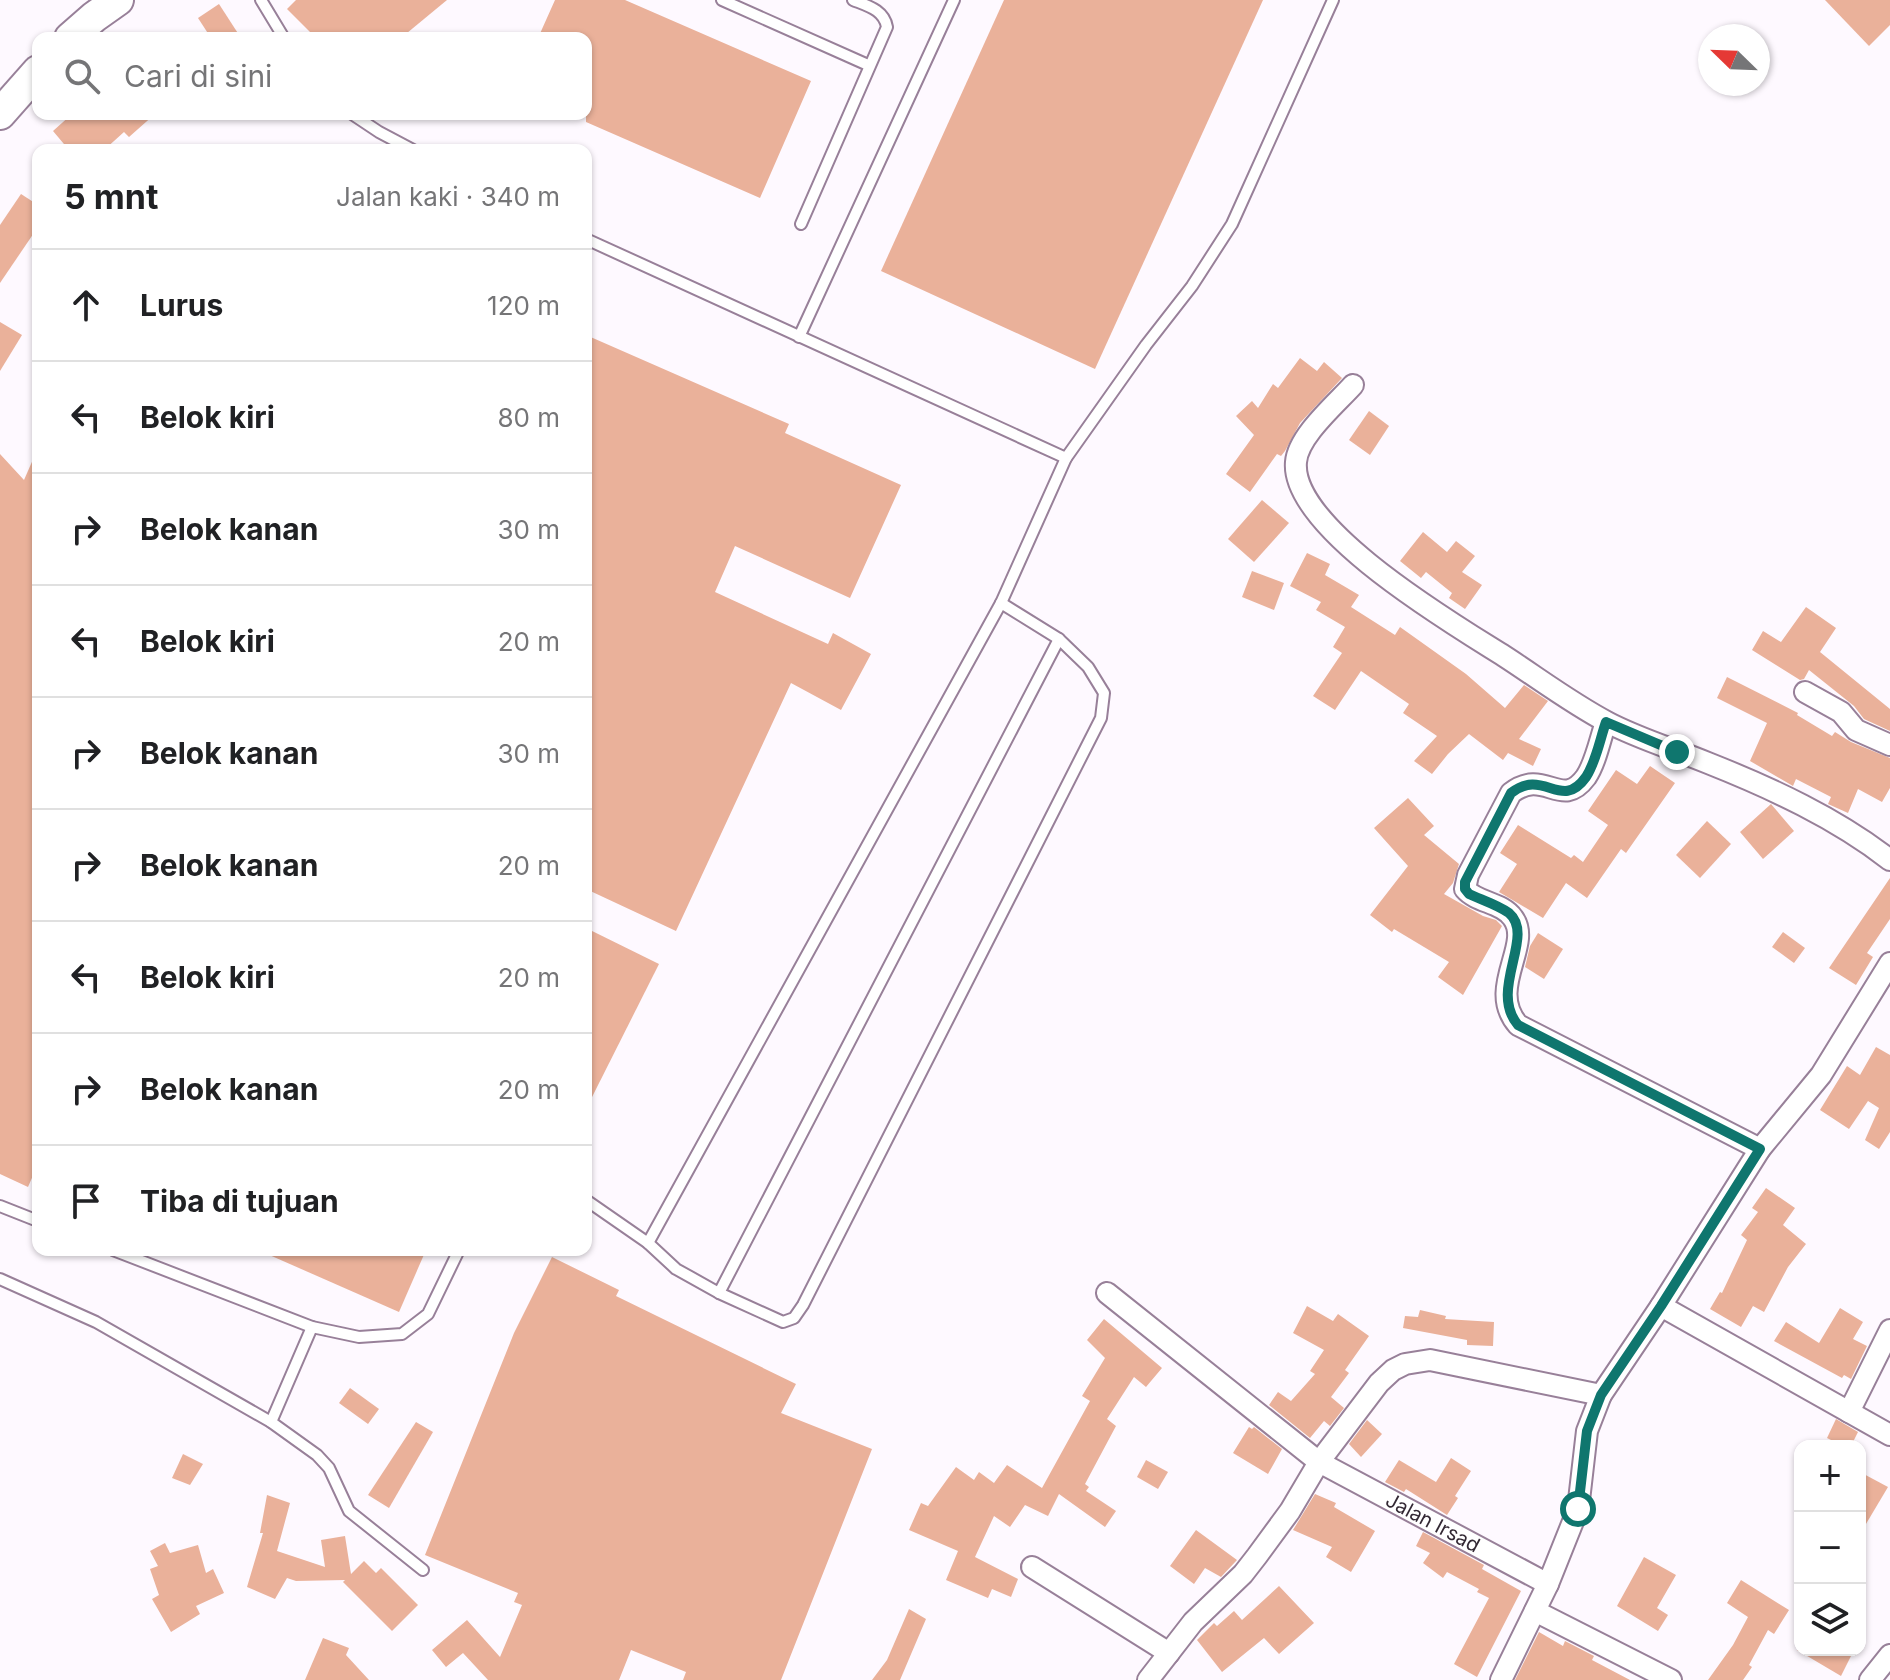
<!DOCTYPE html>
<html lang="id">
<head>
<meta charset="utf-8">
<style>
	body { margin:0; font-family:Inter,sans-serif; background:#f6f6f6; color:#202124 }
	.controls { position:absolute; right:24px; bottom:24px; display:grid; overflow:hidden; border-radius:16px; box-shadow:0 2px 6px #0004 }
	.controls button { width:72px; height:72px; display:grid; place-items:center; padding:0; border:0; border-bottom:2px solid #e0e0e0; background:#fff; color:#202124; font:40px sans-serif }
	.compass { position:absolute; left:1698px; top:24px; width:72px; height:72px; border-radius:50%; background:#fff; box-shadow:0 2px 6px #0004; rotate:293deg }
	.stop { position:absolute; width:24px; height:24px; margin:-18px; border:6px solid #0f766e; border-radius:50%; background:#fff }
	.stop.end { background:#0f766e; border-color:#fff; box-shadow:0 2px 8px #0008 }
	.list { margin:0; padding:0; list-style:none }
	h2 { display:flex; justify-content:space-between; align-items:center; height:104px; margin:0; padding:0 32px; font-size:34px }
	h2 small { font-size:26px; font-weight:400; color:#757577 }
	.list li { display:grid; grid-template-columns:52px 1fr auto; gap:24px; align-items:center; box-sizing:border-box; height:112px; padding:0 32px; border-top:2px solid #e0e0e0 }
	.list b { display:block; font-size:30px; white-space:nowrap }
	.list em { font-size:26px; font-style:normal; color:#757577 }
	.icon { flex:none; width:44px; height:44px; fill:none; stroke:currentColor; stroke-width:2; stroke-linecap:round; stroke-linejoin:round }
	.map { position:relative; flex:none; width:1890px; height:1680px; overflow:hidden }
	.search { position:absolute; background:#fff; box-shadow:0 2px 6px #0004; left:32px; top:32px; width:560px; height:88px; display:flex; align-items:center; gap:20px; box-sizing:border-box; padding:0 28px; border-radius:16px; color:#757577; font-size:30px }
	.panel { position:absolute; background:#fff; box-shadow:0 2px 6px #0004; left:32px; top:144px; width:560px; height:1112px; border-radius:16px }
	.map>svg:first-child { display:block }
	.building { fill:#eab19a }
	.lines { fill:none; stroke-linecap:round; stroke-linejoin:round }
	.service-casing { stroke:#988099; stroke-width:14 }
	.minor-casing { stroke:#988099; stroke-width:24 }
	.primary-casing { stroke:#988099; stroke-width:34 }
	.service { stroke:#fff; stroke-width:10 }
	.minor { stroke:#fff; stroke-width:20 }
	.primary { stroke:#fff; stroke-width:30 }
	.route { stroke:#0f766e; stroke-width:10 }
	.labels { text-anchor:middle; stroke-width:7; stroke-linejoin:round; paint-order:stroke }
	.street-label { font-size:20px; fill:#332934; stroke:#fff }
</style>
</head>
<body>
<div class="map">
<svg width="1890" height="1680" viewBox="0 0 1890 1680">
	<rect width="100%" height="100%" fill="#fef9ff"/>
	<!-- building -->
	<g class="building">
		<polygon points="296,0 447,0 401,38 316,38 287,9"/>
		<polygon points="555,0 625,0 811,81 760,198 586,122 586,38 538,38"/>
		<polygon points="1004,0 1263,0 1095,369 881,271"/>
		<polygon points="1825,0 1890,0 1890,25 1869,46"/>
		<polygon points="219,4 241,38 211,38 198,18"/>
		<polygon points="72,114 155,114 129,137 124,132 104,150 69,150 53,131"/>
		<polygon points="21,194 38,205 38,227 0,283 0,225"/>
		<polygon points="0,322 22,335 0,371"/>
		<polygon points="586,335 789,424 785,433 901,485 850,598 735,546 715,592 828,644 833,633 871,654 841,710 791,683 676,931 586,889"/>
		<polygon points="1300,358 1317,371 1324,362 1342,378 1300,423 1285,451 1281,456 1277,454 1250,492 1226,474 1254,435 1236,416 1252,401 1258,408 1273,384 1278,388"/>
		<polygon points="1369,411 1389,426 1370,455 1349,440"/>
		<polygon points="38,448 38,1164 28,1187 0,1174 0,454 24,480"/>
		<polygon points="1262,500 1289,523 1254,562 1228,539"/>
		<polygon points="1423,532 1447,552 1456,541 1475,556 1462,572 1482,585 1465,609 1449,598 1452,593 1426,572 1421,578 1400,561"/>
		<polygon points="1307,553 1330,564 1325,575 1359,595 1351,607 1395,635 1400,627 1466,674 1505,708 1524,685 1548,701 1519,739 1541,749 1533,766 1508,753 1503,760 1469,734 1448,754 1432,774 1414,761 1437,736 1403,713 1409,704 1361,671 1335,710 1313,696 1342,653 1333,647 1345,627 1316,610 1321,602 1290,586"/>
		<polygon points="1252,571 1284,583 1274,610 1242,597"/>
		<polygon points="1806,607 1836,628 1820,652 1890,709 1890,731 1864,719 1854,706 1809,670 1804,679 1800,680 1752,650 1763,631 1781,642"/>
		<polygon points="1727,677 1798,713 1797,715 1832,736 1835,732 1851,742 1890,758 1890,788 1882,802 1858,789 1848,813 1828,804 1831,797 1796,779 1793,786 1750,761 1767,723 1717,698"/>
		<polygon points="1650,766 1675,783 1626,853 1621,849 1587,898 1566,883 1543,918 1499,892 1517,864 1500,853 1518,825 1571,858 1574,855 1583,862 1608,825 1588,811 1616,770 1637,784"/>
		<polygon points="1408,798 1434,826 1424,835 1459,864 1453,883 1444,894 1483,916 1496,920 1502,926 1463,995 1438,977 1449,962 1394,929 1392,932 1370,915 1408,866 1374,828"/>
		<polygon points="1771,804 1794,831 1763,859 1740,832"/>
		<polygon points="1707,821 1731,844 1700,878 1676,855"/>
		<polygon points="1890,878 1890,919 1867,953 1873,957 1856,985 1829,968"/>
		<polygon points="586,928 659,964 586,1109"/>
		<polygon points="1783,932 1805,948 1794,963 1772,947"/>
		<polygon points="1538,933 1563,949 1544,979 1525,967 1530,946"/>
		<polygon points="1876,1047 1890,1055 1890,1132 1879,1149 1865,1140 1879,1108 1868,1101 1849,1129 1820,1110 1847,1066 1860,1075"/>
		<polygon points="1766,1188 1795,1208 1783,1225 1806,1244 1788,1267 1764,1312 1753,1306 1741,1327 1710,1309 1720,1292 1722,1293 1747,1240 1741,1235 1758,1212 1752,1208"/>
		<polygon points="258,1250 426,1250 399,1312"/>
		<polygon points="552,1257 619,1290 616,1296 796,1384 781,1413 872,1449 781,1680 683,1680 686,1672 631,1650 619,1680 488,1680 463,1653 446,1667 432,1650 467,1620 500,1657 522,1605 514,1602 518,1593 425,1555 514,1333"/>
		<polygon points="1307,1306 1333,1321 1338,1314 1369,1336 1345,1370 1349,1373 1331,1397 1344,1408 1330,1426 1324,1421 1310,1438 1269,1405 1278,1392 1291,1401 1315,1374 1310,1371 1324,1350 1293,1333"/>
		<polygon points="1840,1308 1863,1322 1853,1339 1867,1346 1851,1379 1844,1375 1842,1378 1774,1341 1786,1322 1819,1343"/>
		<polygon points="1420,1310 1446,1316 1445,1319 1494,1322 1493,1346 1467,1345 1467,1340 1403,1328 1405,1316 1418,1317"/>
		<polygon points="1104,1319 1162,1368 1146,1387 1134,1377 1107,1419 1116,1426 1085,1484 1089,1487 1086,1491 1116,1511 1105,1527 1059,1494 1048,1516 1025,1505 1010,1527 994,1516 975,1557 1018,1579 1011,1597 992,1589 988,1598 946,1580 958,1551 909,1530 921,1503 928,1506 956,1467 974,1480 979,1472 994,1483 1007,1465 1042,1488 1090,1401 1082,1396 1105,1358 1087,1340"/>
		<polygon points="350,1388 379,1409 368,1424 339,1403"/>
		<polygon points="1836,1419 1858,1432 1851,1446 1843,1446 1827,1438"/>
		<polygon points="1367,1420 1382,1434 1361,1457 1349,1444"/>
		<polygon points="416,1422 433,1432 389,1508 368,1495"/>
		<polygon points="1249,1427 1252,1429 1254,1427 1282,1449 1268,1474 1233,1453"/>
		<polygon points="183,1454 203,1464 190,1485 172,1478"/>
		<polygon points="1451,1458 1471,1471 1455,1496 1458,1498 1447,1515 1406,1489 1404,1492 1385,1482 1399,1460 1436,1482"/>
		<polygon points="1146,1460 1168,1472 1158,1489 1137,1477"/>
		<polygon points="1860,1472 1888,1487 1860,1534"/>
		<polygon points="1315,1494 1336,1503 1334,1507 1375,1531 1351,1572 1326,1557 1332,1547 1293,1530"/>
		<polygon points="267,1495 290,1503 277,1551 325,1567 321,1540 345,1536 351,1574 364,1561 376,1573 381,1568 418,1605 392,1631 343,1582 345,1580 296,1581 287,1578 275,1599 247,1587 263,1533 260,1533"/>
		<polygon points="1196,1530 1237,1560 1221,1577 1205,1568 1194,1584 1170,1566"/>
		<polygon points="1423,1532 1484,1565 1482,1569 1521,1591 1477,1677 1454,1664 1489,1598 1477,1592 1479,1589 1447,1572 1443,1578 1423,1563 1430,1553 1416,1546"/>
		<polygon points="165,1543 170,1553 198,1545 206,1573 213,1569 224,1593 196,1606 200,1614 171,1632 152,1599 159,1595 150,1569 158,1566 150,1551"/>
		<polygon points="1644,1557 1676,1575 1657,1608 1668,1615 1658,1631 1617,1606"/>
		<polygon points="1741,1580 1789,1610 1774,1634 1768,1630 1749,1665 1752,1667 1743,1680 1708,1680 1733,1645 1748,1617 1727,1603"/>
		<polygon points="1279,1586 1314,1623 1279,1654 1264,1638 1222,1672 1197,1640 1214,1623 1217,1626 1234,1611 1242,1620"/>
		<polygon points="909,1609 926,1619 900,1680 872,1680 887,1660"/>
		<polygon points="1539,1632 1563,1646 1565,1641 1594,1656 1592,1660 1630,1680 1515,1680"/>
		<polygon points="323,1638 349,1648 346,1655 369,1680 305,1680"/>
		<polygon points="1797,1650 1854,1650 1841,1676"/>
	</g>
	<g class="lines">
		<defs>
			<g id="service">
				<polyline points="261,0 284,38"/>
				<polyline points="722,0 868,65"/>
				<polyline points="352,114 379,132 413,150"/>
				<path d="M801 224 887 27C884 10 868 6 853 0"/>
				<polyline points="586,239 1066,458 1001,603 648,1243 586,1200"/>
				<polyline points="799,337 954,0"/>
				<polyline points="1066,458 1146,345 1192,286 1232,224 1333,0"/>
				<polyline points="0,1206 38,1221"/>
				<polyline points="648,1243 676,1269 719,1293 783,1322 794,1318 803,1305 1101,718 1104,693 1088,667 1059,639 1001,603"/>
				<polyline points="113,1250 312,1327 359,1337 402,1334 428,1314 459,1250"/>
				<polyline points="0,1279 96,1322 271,1422 317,1455 329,1468 349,1511 423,1570"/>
				<polyline points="719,1293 1059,639"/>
				<polyline points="271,1422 312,1327"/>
			</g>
			<g id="minor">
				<path d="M1353 385C1336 404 1298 436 1296 462 1290 528 1455 625 1504 656 1538 678 1571 703 1607 722 1639 739 1674 749 1708 763 1771 788 1836 818 1890 860"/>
				<polyline points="1805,692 1841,712 1856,730 1890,745"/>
				<path d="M1606 722C1600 739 1596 762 1586 777 1561 811 1545 767 1511 793L1468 875 1465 889C1477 903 1502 902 1513 918 1533 945 1486 988 1518 1025L1760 1149"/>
				<path id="s1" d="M1107 1293 1319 1462 1548 1584"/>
				<polyline points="1661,1306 1890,1435"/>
				<polyline points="1849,1412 1890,1330"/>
				<polyline points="1032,1567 1169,1653"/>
				<polyline points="1535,1611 1671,1680"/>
				<polyline points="1148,1680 1193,1622 1243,1574 1257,1556 1290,1511 1319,1462 1379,1383 1393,1370 1405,1364 1430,1360 1601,1395"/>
				<polyline points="1501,1680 1548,1584 1578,1509 1587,1431 1601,1395 1661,1306 1760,1149 1821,1075 1890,963"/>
				<polyline points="1870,1680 1890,1655"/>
			</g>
			<g id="primary">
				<polyline points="70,38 94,17 118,0"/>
				<polyline points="0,114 38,71"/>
			</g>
		</defs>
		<!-- service casing -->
		<use href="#service" class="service-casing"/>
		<!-- minor casing -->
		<use href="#minor" class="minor-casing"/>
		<!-- primary casing -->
		<use href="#primary" class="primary-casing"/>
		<!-- service -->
		<use href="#service" class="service"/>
		<!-- minor -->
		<use href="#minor" class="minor"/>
		<!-- primary -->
		<use href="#primary" class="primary"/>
	</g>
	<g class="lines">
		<!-- route -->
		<path class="route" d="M1578 1509 1587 1431 1601 1395 1661 1306 1760 1149 1518 1025C1488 990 1536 936 1509 913 1498 905 1482 900 1469 894L1465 889V882L1511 793C1544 767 1561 812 1586 777 1596 762 1600 739 1606 722L1677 752"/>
	</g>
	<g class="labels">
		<!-- street labels -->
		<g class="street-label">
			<text dy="7" stroke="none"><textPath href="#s1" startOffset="400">Jalan Irsad</textPath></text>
		</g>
	</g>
</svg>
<div class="controls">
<button>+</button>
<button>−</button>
<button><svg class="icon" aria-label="layers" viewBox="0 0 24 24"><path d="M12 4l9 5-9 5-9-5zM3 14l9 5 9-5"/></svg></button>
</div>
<svg class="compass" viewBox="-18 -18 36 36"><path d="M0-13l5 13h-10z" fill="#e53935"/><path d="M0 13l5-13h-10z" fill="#757577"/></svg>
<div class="stop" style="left:1578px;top:1509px"></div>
<div class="stop end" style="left:1677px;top:752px"></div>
<div class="search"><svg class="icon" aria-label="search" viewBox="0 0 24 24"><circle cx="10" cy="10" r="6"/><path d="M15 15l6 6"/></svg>Cari di sini</div>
<section class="panel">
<h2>5 mnt<small>Jalan kaki · 340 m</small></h2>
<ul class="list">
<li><svg class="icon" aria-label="ahead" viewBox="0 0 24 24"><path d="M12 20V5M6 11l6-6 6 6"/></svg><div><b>Lurus</b></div><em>120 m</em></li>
<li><svg class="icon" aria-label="left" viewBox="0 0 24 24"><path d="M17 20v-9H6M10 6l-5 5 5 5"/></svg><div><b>Belok kiri</b></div><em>80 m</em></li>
<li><svg class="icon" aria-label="right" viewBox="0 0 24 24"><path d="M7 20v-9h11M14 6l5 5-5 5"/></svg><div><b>Belok kanan</b></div><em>30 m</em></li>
<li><svg class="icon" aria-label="left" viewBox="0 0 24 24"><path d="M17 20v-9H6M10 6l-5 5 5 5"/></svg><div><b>Belok kiri</b></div><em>20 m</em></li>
<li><svg class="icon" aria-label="right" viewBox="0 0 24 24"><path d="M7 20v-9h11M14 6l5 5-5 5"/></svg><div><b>Belok kanan</b></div><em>30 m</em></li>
<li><svg class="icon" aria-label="right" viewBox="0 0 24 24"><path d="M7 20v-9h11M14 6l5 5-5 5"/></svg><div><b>Belok kanan</b></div><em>20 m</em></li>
<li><svg class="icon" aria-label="left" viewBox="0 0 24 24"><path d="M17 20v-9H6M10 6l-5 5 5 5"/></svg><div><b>Belok kiri</b></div><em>20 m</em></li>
<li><svg class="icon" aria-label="right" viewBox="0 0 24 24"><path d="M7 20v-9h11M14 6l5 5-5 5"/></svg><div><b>Belok kanan</b></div><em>20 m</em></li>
<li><svg class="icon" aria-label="arrive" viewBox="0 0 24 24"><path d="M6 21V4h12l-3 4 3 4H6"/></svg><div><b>Tiba di tujuan</b></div></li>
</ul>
</section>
</div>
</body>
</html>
